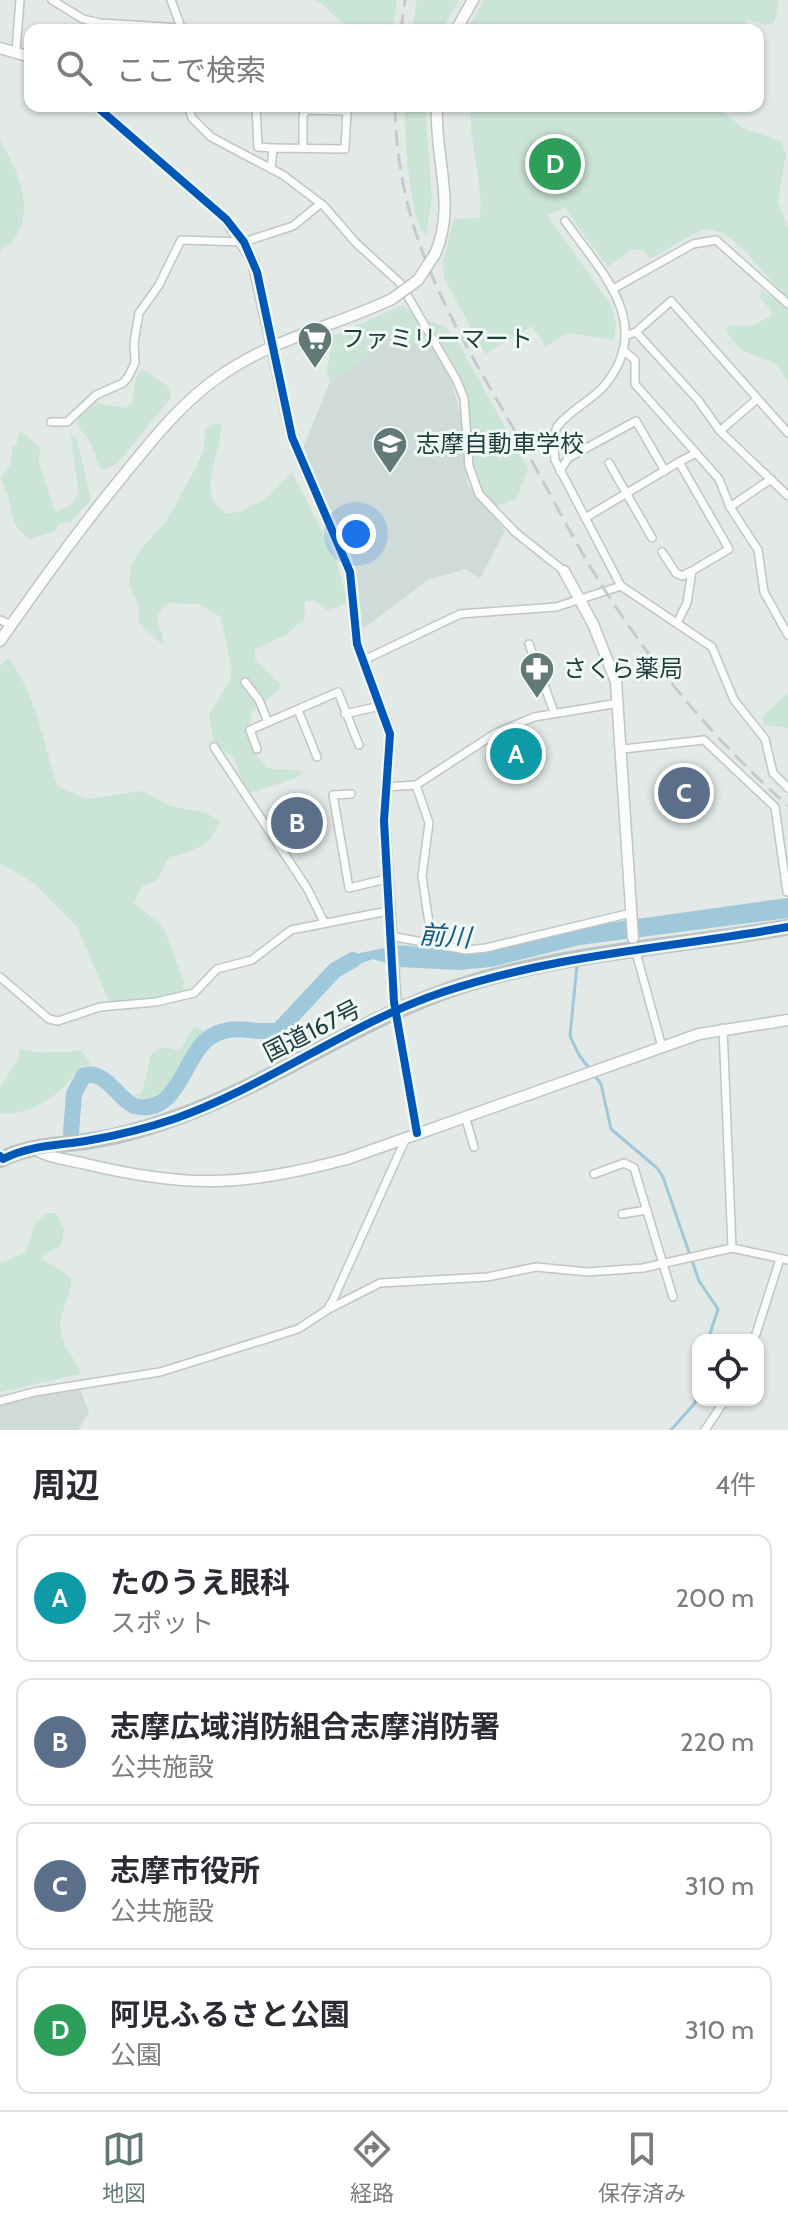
<!DOCTYPE html>
<html lang="ja">
<head>
<meta charset="utf-8">
<style>
	body { margin:0; font-family:Cabin,"Noto Sans JP",sans-serif; background:#f2f2f3; color:#2b2b33 }
	.controls { position:absolute; right:24px; bottom:24px; display:grid; overflow:hidden; border-radius:16px; box-shadow:0 2px 6px #0004 }
	.controls button { width:72px; height:72px; display:grid; place-items:center; padding:0; border:0; border-bottom:2px solid #e1e1e2; background:#fff; color:#2b2b33; font:40px sans-serif }
	.you { position:absolute; left:356px; top:534px; width:28px; height:28px; margin:-20px; border:6px solid #fff; border-radius:50%; background:#1a73e8; box-shadow:0 0 0 12px #1a73e833 }
	.badge { display:grid; place-items:center; width:52px; height:52px; border-radius:50%; background:#637977; color:#fff; font-size:26px; font-weight:700 }
	.pin { position:absolute; translate:-50% -50%; border:4px solid #fff; box-shadow:0 2px 8px #0006 }
	.list { margin:0; padding:0; list-style:none }
	h2 { display:flex; justify-content:space-between; align-items:center; height:104px; margin:0; padding:0 32px; font-size:34px }
	h2 small { font-size:26px; font-weight:400; color:#7c7c81 }
	.list li { display:grid; grid-template-columns:52px 1fr auto; gap:24px; align-items:center; box-sizing:border-box; height:128px; margin:0 16px 16px; padding:0 16px; border:2px solid #e1e1e2; border-radius:16px }
	.list b { display:block; font-size:30px; white-space:nowrap }
	.list p { margin:0; font-size:26px; white-space:nowrap; color:#7c7c81 }
	.list em { font-size:26px; font-style:normal; color:#7c7c81 }
	.icon { flex:none; width:44px; height:44px; fill:none; stroke:currentColor; stroke-width:2; stroke-linecap:round; stroke-linejoin:round }
	.map { position:relative; flex:none; width:788px; height:1430px; overflow:hidden }
	.search { position:absolute; background:#fff; box-shadow:0 2px 6px #0004; left:24px; right:24px; top:24px; height:88px; display:flex; align-items:center; gap:20px; box-sizing:border-box; padding:0 28px; border-radius:16px; color:#7c7c81; font-size:30px }
	.sheet { height:680px; background:#fff }
	nav { display:flex; justify-content:space-around; align-items:center; box-sizing:border-box; height:112px; border-top:2px solid #e1e1e2; background:#fff; font-size:22px; color:#7c7c81 }
	nav a { display:grid; justify-items:center; gap:4px }
	nav .on { color:#637977 }
	.map>svg:first-child { display:block }
	.built { fill:#cfdbd8 }
	.green { fill:#cae4d6 }
	.water { fill:#9fc8db }
	.lines { fill:none; stroke-linecap:round; stroke-linejoin:round }
	.stream { stroke:#9fc8db; stroke-width:3 }
	.river { stroke:#9fc8db; stroke-width:16 }
	.street-casing { stroke:#bfc6c4; stroke-width:10 }
	.secondary-casing { stroke:#bec7c5; stroke-width:13 }
	.highway-casing { stroke:#bbc5c4; stroke-width:17 }
	.street { stroke:#fbfcfb; stroke-width:7 }
	.secondary { stroke:#fbfcfb; stroke-width:10 }
	.highway { stroke:#b9c2c2; stroke-width:14 }
	.rail { stroke:#c6caca; stroke-width:3; stroke-dasharray:16 8; stroke-linecap:butt }
	.secondary-bridge-casing { stroke:#bec7c5; stroke-width:13; stroke-linecap:butt }
	.secondary-bridge { stroke:#fbfcfb; stroke-width:10 }
	.cycleway-casing { stroke:#f0f8f5; stroke-width:13 }
	.cycleway { stroke:#0057b8; stroke-width:8 }
	.labels { text-anchor:middle; stroke-width:6; stroke-linejoin:round; paint-order:stroke }
	.poi-label { font-size:24px; fill:#1f3d3a; stroke:#f0f8f5; text-anchor:start }
	.street-label { font-size:24px; fill:#1f3d3a; stroke:#f0f8f5 }
	.water-label { font-size:26px; font-style:italic; fill:#145a7e; stroke:#f0f8f5 }
</style>
</head>
<body>
<div class="map">
<svg width="788" height="1430" viewBox="0 0 788 1430">
	<rect width="100%" height="100%" fill="#e2e9e7"/>
	<!-- built -->
	<g class="built">
		<polygon points="404,330 410,344 429,343 449,375 460,412 468,485 505,531 480,578 465,569 428,580 363,629 357,575 350,550 304,456 304,445 330,382 366,359 372,343 384,332"/>
		<polygon points="79,1386 89,1413 78,1430 0,1430 0,1404"/>
	</g>
	<!-- green -->
	<g class="green">
		<path d="M313 0H397L393 26 389 30C371 30 352 31 338 19 327 11 328 4 313 0Z"/>
		<polygon points="417,0 459,0 442,30 412,30"/>
		<polygon points="484,0 779,0 774,23 764,25 748,19 739,30 466,30"/>
		<path d="M404 106H425L432 199 426 235C408 219 406 133 404 106Z"/>
		<path d="M471 106H722L723 112 744 129 781 141 786 153 778 202 788 228V297C766 281 729 218 700 231 684 238 667 250 650 259L644 251 632 249 608 267C600 255 567 215 566 207L547 215 611 305 616 324 614 340 567 333 546 347 532 326 485 354 444 278 443 262 454 219 480 218C484 180 468 144 471 106Z"/>
		<path d="M0 140C16 169 37 207 14 239 11 244 4 247 0 252Z"/>
		<polygon points="761,290 788,308 788,382 775,363 741,350 725,330 730,325 752,326 771,316 772,311 760,298"/>
		<path d="M403 305 415 316 444 326 458 342 528 469 516 499 497 506C451 472 491 385 434 342L410 344 404 330C362 334 383 345 363 361 353 369 341 375 330 382L327 370 333 336Z"/>
		<polygon points="142,369 169,387 171,397 117,464 101,470 91,443 77,425 80,415 97,403 124,408 132,403 136,377"/>
		<path d="M213 423 221 425C223 451 192 497 227 513L239 512 265 499 292 472 336 559 348 603 327 610 314 600 305 601 304 619 286 635 255 649V659L280 684 279 690 252 711 247 735 254 753 267 768 304 771 295 778 250 793 243 785 234 757 214 744 209 715 230 680 232 670 221 617 200 604 170 603C145 619 166 628 163 645L139 623V608L129 584 131 566 141 549 165 523 196 468 203 451 206 428Z"/>
		<path d="M19 430 40 447 39 463 55 512 71 505 79 492 70 433 77 440 91 499 72 521 59 524 55 531 29 539C11 525 13 515 8 496 6 489 2 484 1 477L11 465 12 447 17 444Z"/>
		<path d="M8 658C37 695 43 743 57 786L88 799 142 791 170 806 206 813 219 820C215 844 190 853 169 857L157 880 142 886 133 903 163 926 184 982 182 993 112 1008 77 927 35 884 0 863V666Z"/>
		<polygon points="788,693 788,728 763,725 763,716"/>
		<polygon points="194,1026 203,1031 203,1036 172,1086 146,1100 134,1095 142,1093 151,1054 162,1047 180,1051"/>
		<path d="M20 1049 38 1053 81 1051 92 1064 79 1067C63 1094 32 1116 0 1113V1087L18 1060Z"/>
		<path d="M46 1213H56L64 1231 61 1246 46 1253 41 1259 71 1277C73 1296 57 1313 61 1333 63 1349 77 1359 80 1374L0 1392V1263L26 1252 35 1224Z"/>
	</g>
	<!-- water -->
	<polygon class="water" points="788,898 788,918 580,945 491,967 459,970 398,967 373,959 338,972 334,966 347,956 397,945 478,952 608,923"/>
	<g class="lines">
		<!-- stream -->
		<g class="stream">
			<polyline points="577,965 570,1036 579,1055 601,1084 611,1129 657,1168 663,1177 699,1281 718,1309 708,1340"/>
			<polyline points="671,1430 695,1403 698,1393"/>
		</g>
		<!-- river -->
		<path class="river" d="M71 1132 74 1094 84 1075C106 1070 116 1097 134 1106 180 1117 183 1053 212 1036 235 1022 255 1035 279 1030L335 970 353 960"/>
		<defs>
			<g id="street">
				<polyline points="52,0 83,19 100,23 182,28"/>
				<polyline points="171,0 182,30"/>
				<polyline points="16,51 20,0"/>
				<polyline points="188,106 192,118 211,137 283,175 324,206 356,243 400,283 456,379 464,398 469,466 479,494 515,532 564,571"/>
				<polyline points="256,106 258,147 273,148"/>
				<polyline points="271,169 273,148 345,149 347,111 307,110 303,115 303,148"/>
				<path d="M565 221C601 272 656 324 604 386 590 402 569 410 557 427L553 437 555 460 621 586 712 647 734 700 765 739 773 773 788 788"/>
				<polyline points="613,289 693,244 716,240 788,304"/>
				<polyline points="636,332 698,400 720,431 788,496"/>
				<polyline points="625,336 636,332 671,301 788,433"/>
				<polyline points="623,350 635,360 635,384 719,479 730,507 758,550 764,592 788,635"/>
				<polyline points="51,422 67,422 96,395 123,383 128,377 135,363 134,343 139,313 159,285 181,240 244,242 293,226 320,204"/>
				<polyline points="720,431 757,399"/>
				<polyline points="609,463 652,538"/>
				<polyline points="560,471 568,458 636,421 665,471"/>
				<polyline points="730,507 771,479"/>
				<polyline points="585,518 679,462"/>
				<polyline points="662,552 676,573 682,576 692,571"/>
				<polyline points="0,620 12,625"/>
				<polyline points="677,623 687,603 692,571 729,549 679,462 696,453"/>
				<polyline points="529,644 554,712"/>
				<polyline points="362,661 460,614 556,607 621,586"/>
				<polyline points="245,682 259,700 268,722"/>
				<polyline points="298,710 317,757"/>
				<polyline points="345,714 380,706"/>
				<polyline points="214,747 307,888 324,922"/>
				<polyline points="257,749 250,730 338,692 359,745"/>
				<polyline points="623,749 704,740 775,807 787,892"/>
				<polyline points="416,785 429,823 422,876 432,943"/>
				<polyline points="385,787 416,785 496,733 534,717 619,703"/>
				<polyline points="351,794 333,795 349,888 386,879"/>
				<polyline points="390,936 466,950 486,948 631,913"/>
				<polyline points="635,949 662,1047"/>
				<polyline points="0,977 49,1019 58,1021 100,1007 156,1002 194,993 217,969 252,960 291,930 388,911"/>
				<polyline points="397,1012 417,1133"/>
				<polyline points="723,1028 732,1248"/>
				<polyline points="465,1116 474,1147"/>
				<polyline points="594,1174 624,1163 634,1168 673,1297"/>
				<polyline points="622,1214 647,1210"/>
				<polyline points="327,1310 380,1283 487,1277 536,1267 588,1272 643,1268 732,1248 788,1260"/>
				<polyline points="754,1340 780,1259"/>
				<polyline points="0,1401 34,1392 160,1372 298,1329 327,1310 333,1300 406,1138"/>
				<polyline points="705,1430 725,1400"/>
			</g>
			<g id="secondary">
				<polyline points="456,30 473,0"/>
				<polyline points="0,48 30,57"/>
				<polyline points="96,106 226,219 253,261 292,437 350,572 357,644 390,734 384,821 396,1010"/>
				<path d="M435 254C457 205 434 157 437 106"/>
				<polyline points="564,571 593,624 616,682 633,938"/>
				<path d="M0 641C39 585 79 529 123 476 152 440 182 402 220 376 272 339 335 326 392 299"/>
				<path d="M34 1148C46 1158 71 1160 86 1164 190 1189 244 1186 347 1159L699 1034 788 1020"/>
			</g>
			<path id="highway" d="M0 1160C29 1145 56 1146 88 1141 117 1137 148 1128 175 1118 267 1085 347 1028 438 994 551 952 671 948 788 927"/>
		</defs>
		<!-- street casing -->
		<use href="#street" class="street-casing"/>
		<!-- secondary casing -->
		<use href="#secondary" class="secondary-casing"/>
		<!-- highway casing -->
		<use href="#highway" class="highway-casing"/>
		<!-- street -->
		<use href="#street" class="street"/>
		<!-- secondary -->
		<use href="#secondary" class="secondary"/>
		<!-- highway -->
		<use href="#highway" class="highway"/>
		<!-- rail -->
		<g class="rail">
			<polyline points="401,30 405,0"/>
			<path d="M395 106C397 243 459 332 524 447 552 496 577 548 608 595 659 674 718 743 788 806"/>
		</g>
		<defs>
			<polyline id="secondary-bridge" points="392,299 418,280 435,254"/>
		</defs>
		<!-- secondary-bridge casing -->
		<use href="#secondary-bridge" class="secondary-bridge-casing"/>
		<!-- secondary-bridge -->
		<use href="#secondary-bridge" class="secondary-bridge"/>
		<defs>
			<g id="cycleway">
				<polyline points="96,106 226,219 244,242 257,272 292,437 350,572 357,644 390,734 384,821 394,1002 417,1133"/>
				<path d="M0 1156 3 1159C32 1144 61 1146 91 1140 119 1135 147 1128 174 1119 268 1086 348 1024 443 992 557 954 671 948 788 927"/>
			</g>
		</defs>
		<!-- cycleway casing -->
		<use href="#cycleway" class="cycleway-casing"/>
		<!-- cycleway -->
		<use href="#cycleway" class="cycleway"/>
	</g>
	<!-- icons -->
	<defs>
		<symbol id="supermarket-pin" viewBox="-11 -11 22 30"><path d="M0 17L-7.5 6A9.5 9.5 0 1 1 7.5 6Z" fill="#637977" stroke="#f0f8f5"/><path d="M-6-5.5h2.5l.6 2H6L4.5 2H-2.5L-4.4-4H-6ZM-1.5 3.2a1.3 1.3 0 1 0 .1 0ZM3 3.2a1.3 1.3 0 1 0 .1 0Z" fill="#fff"/></symbol>
		<symbol id="university-pin" viewBox="-11 -11 22 30"><path d="M0 17L-7.5 6A9.5 9.5 0 1 1 7.5 6Z" fill="#637977" stroke="#f0f8f5"/><path d="M0-5L7-2L0 1L-7-2ZM-4 1L0 2.5L4 1V4Q0 6-4 4Z" fill="#fff"/></symbol>
		<symbol id="pharmacy-pin" viewBox="-11 -11 22 30"><path d="M0 17L-7.5 6A9.5 9.5 0 1 1 7.5 6Z" fill="#637977" stroke="#f0f8f5"/><path d="M-2-6h4v4h4v4h-4v4h-4v-4h-4v-4h4Z" fill="#fff"/></symbol>
	</defs>
	<g fill-rule="evenodd">
		<use href="#supermarket-pin" x="295" y="319" width="40" height="54"/>
		<use href="#university-pin" x="370" y="424" width="40" height="54"/>
		<use href="#pharmacy-pin" x="517" y="649" width="40" height="54"/>
	</g>
	<g class="labels">
		<!-- poi labels -->
		<g class="poi-label">
			<text x="341" y="347">ファミリーマート</text>
			<text x="416" y="452">志摩自動車学校</text>
			<text x="563" y="677">さくら薬局</text>
		</g>
		<!-- street labels -->
		<g class="street-label">
			<text transform="translate(312 1031) rotate(-27)" y="8">国道167号</text>
		</g>
		<!-- water labels -->
		<g class="water-label">
			<text transform="translate(445 936) rotate(4)" y="9">前川</text>
		</g>
	</g>
</svg>
<div class="controls">
<button><svg class="icon" aria-label="locate" viewBox="0 0 24 24"><circle cx="12" cy="12" r="6"/><path d="M12 2v4M12 18v4M2 12h4M18 12h4"/></svg></button>
</div>
<div class="you"></div>
<div class="pin badge" style="left:516px;top:754px;background:#0f9aa8">A</div>
<div class="pin badge" style="left:297px;top:823px;background:#5c6f8a">B</div>
<div class="pin badge" style="left:684px;top:793px;background:#5c6f8a">C</div>
<div class="pin badge" style="left:555px;top:164px;background:#2e9e5b">D</div>
<div class="search"><svg class="icon" aria-label="search" viewBox="0 0 24 24"><circle cx="10" cy="10" r="6"/><path d="M15 15l6 6"/></svg>ここで検索</div>
</div>
<section class="sheet">
<h2>周辺<small>4件</small></h2>
<ul class="list">
<li><span class="badge" style="background:#0f9aa8">A</span><div><b>たのうえ眼科</b><p>スポット</p></div><em>200 m</em></li>
<li><span class="badge" style="background:#5c6f8a">B</span><div><b>志摩広域消防組合志摩消防署</b><p>公共施設</p></div><em>220 m</em></li>
<li><span class="badge" style="background:#5c6f8a">C</span><div><b>志摩市役所</b><p>公共施設</p></div><em>310 m</em></li>
<li><span class="badge" style="background:#2e9e5b">D</span><div><b>阿児ふるさと公園</b><p>公園</p></div><em>310 m</em></li>
</ul>
</section>
<nav>
<a class="on"><svg class="icon" aria-label="map" viewBox="0 0 24 24"><path d="M3 6l6-2 6 2 6-2v14l-6 2-6-2-6 2zM9 4v14M15 6v14"/></svg>地図</a>
<a><svg class="icon" aria-label="directions" viewBox="0 0 24 24"><path d="M12 3l9 9-9 9-9-9zM9 14v-3h6M13 9l2 2-2 2"/></svg>経路</a>
<a><svg class="icon" aria-label="saved" viewBox="0 0 24 24"><path d="M7 4h10v16l-5-4-5 4z"/></svg>保存済み</a>
</nav>
</body>
</html>
